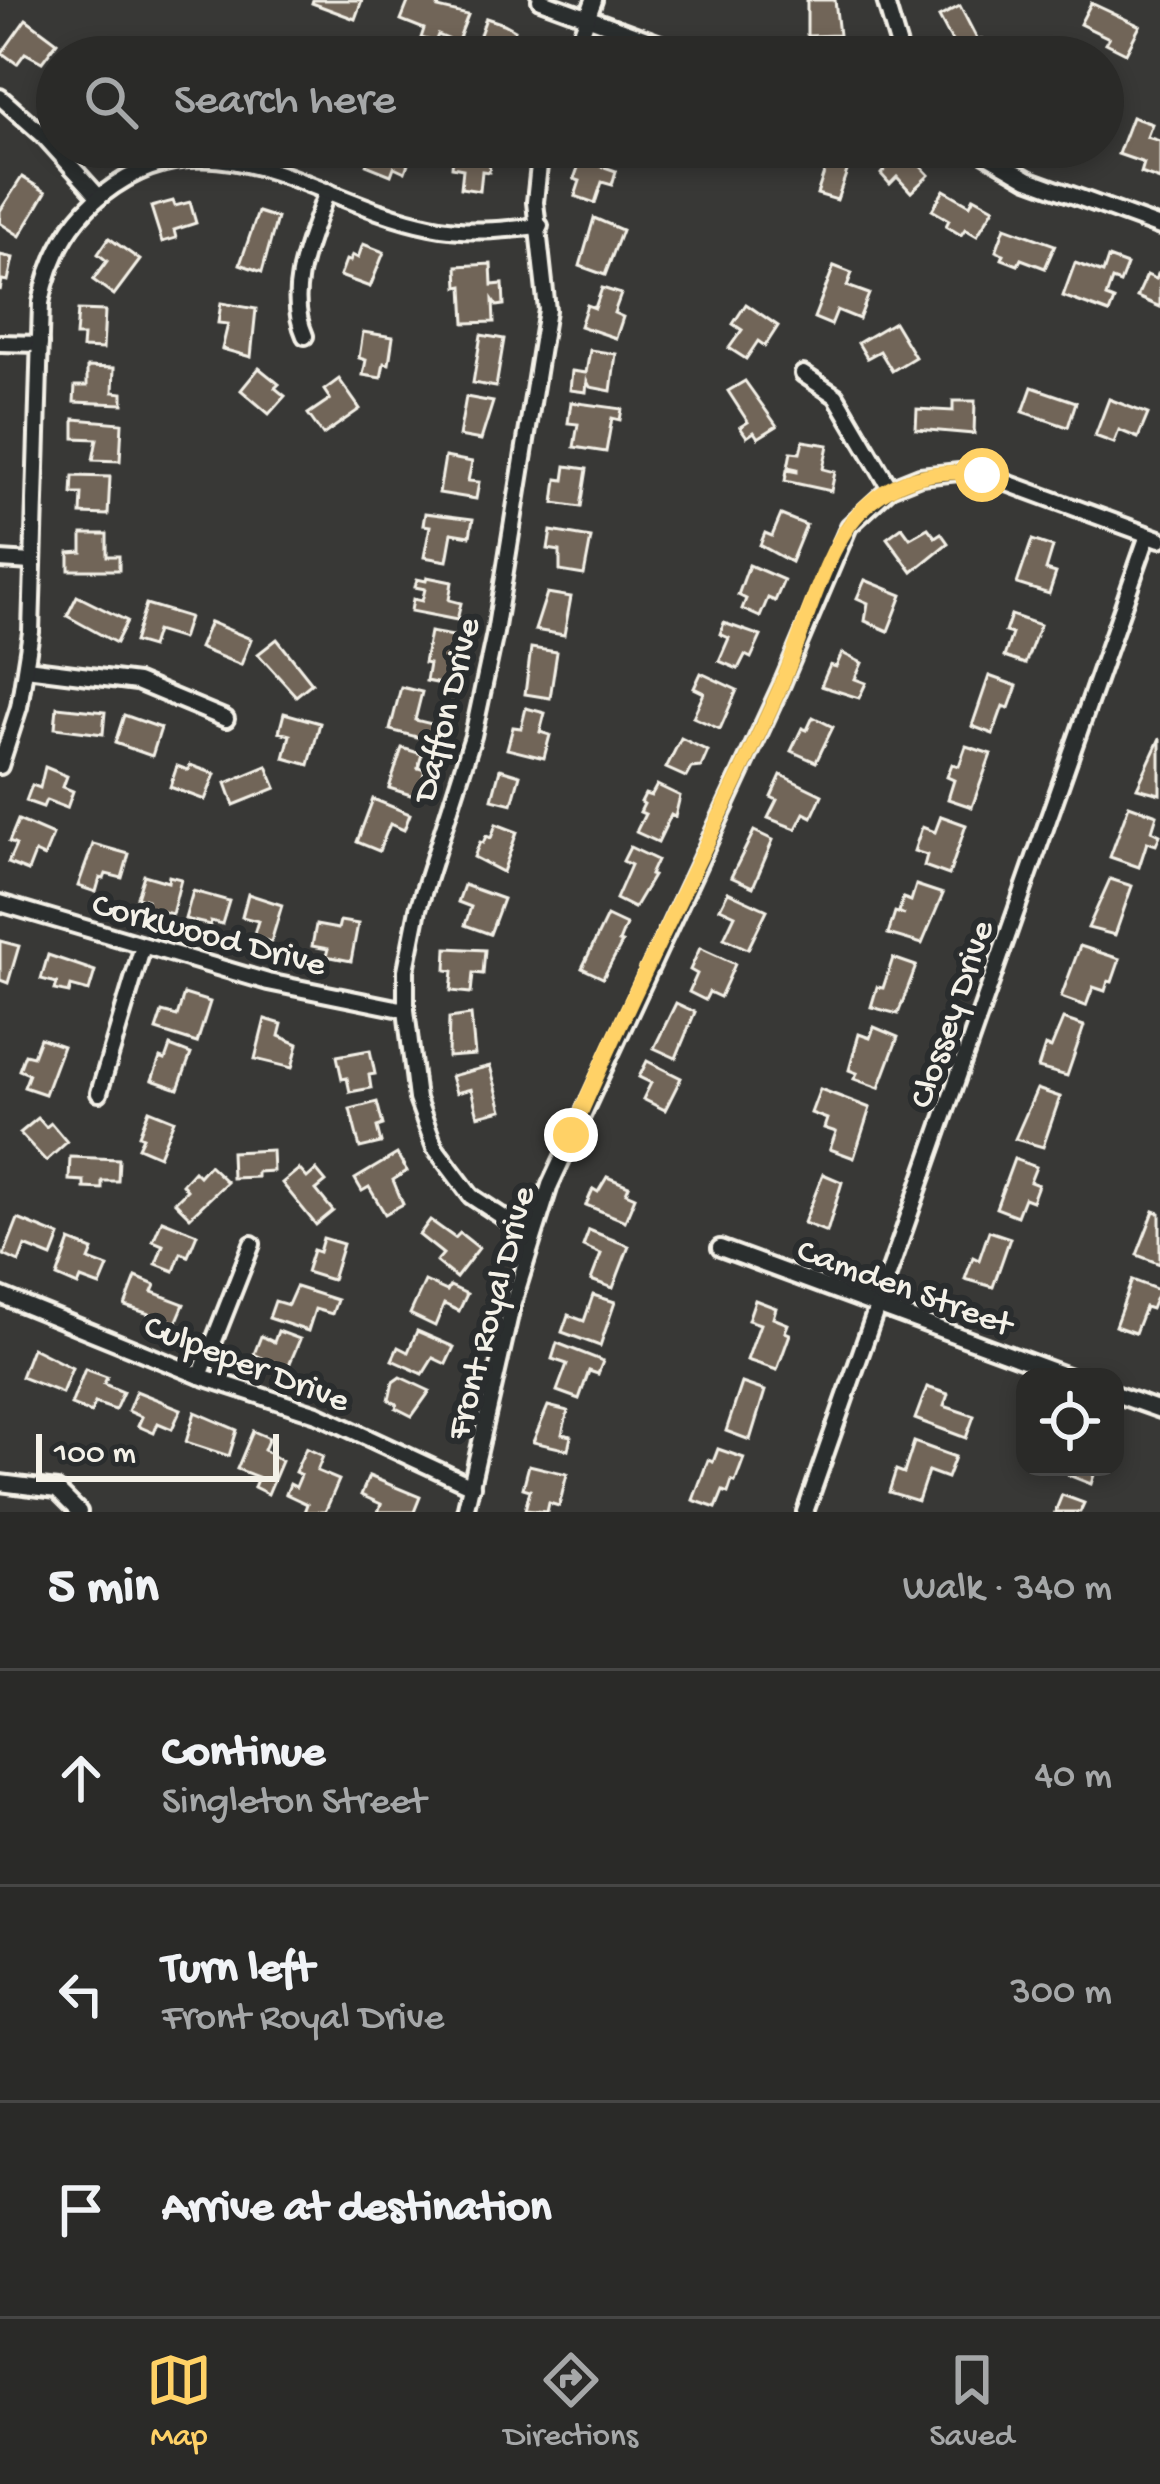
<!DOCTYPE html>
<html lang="en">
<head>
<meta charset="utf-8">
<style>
	body { margin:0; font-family:"Gochi Hand",sans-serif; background:#323230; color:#f1f3f6 }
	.controls { position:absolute; right:36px; bottom:36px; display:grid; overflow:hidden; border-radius:24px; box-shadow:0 6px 18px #0003 }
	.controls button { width:108px; height:108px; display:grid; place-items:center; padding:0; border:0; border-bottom:3px solid #464645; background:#2a2a28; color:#f1f3f6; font:60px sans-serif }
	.scale { position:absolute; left:36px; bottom:30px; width:243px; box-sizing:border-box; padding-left:12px; border:6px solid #f4f1e8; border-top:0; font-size:33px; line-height:42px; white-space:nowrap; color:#f4f1e8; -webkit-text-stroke:9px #2a2d2e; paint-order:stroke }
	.stop { position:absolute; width:36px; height:36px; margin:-27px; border:9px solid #ffd166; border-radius:50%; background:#fff }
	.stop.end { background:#ffd166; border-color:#fff; box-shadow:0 3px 12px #0008 }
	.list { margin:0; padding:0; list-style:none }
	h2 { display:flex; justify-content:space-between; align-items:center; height:156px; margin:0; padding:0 48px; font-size:51px }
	h2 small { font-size:39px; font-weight:400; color:#a5a7a8 }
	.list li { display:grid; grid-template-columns:78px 1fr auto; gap:36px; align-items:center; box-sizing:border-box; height:216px; padding:0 48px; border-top:3px solid #464645 }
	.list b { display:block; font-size:45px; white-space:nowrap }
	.list p { margin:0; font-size:39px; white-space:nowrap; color:#a5a7a8 }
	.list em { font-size:39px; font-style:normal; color:#a5a7a8 }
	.icon { flex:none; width:66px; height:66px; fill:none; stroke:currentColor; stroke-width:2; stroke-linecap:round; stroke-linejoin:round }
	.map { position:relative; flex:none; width:1160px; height:1512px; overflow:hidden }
	.search { position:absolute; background:#2a2a28; box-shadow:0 6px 18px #0003; left:36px; right:36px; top:36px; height:132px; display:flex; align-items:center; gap:30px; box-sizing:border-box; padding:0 42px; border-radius:66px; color:#a5a7a8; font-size:45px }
	.sheet { height:804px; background:#2a2a28 }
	nav { display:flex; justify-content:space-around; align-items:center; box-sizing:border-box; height:168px; border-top:3px solid #464645; background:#2a2a28; font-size:33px; color:#a5a7a8 }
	nav a { display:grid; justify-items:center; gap:6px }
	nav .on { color:#ffd166 }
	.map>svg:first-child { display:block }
	.building { fill:#716558; stroke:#f4f1e8; stroke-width:3 }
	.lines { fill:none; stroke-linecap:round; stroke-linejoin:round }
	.street-casing { stroke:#f4f1e8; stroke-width:22 }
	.street { stroke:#2a2d2e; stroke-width:14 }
	.route { stroke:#ffd166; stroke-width:15 }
	.labels { text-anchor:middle; stroke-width:12; stroke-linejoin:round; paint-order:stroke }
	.street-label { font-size:36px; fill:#f4f1e8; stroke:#2a2d2e }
</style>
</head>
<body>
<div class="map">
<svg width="1160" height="1512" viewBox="0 0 1160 1512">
	<rect width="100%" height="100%" fill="#383836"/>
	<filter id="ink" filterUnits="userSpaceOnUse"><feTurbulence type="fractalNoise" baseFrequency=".00833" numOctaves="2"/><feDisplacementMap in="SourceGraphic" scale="24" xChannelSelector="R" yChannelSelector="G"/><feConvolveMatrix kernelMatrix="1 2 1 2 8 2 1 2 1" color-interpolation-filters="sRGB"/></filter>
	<g filter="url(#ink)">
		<!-- building -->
		<g class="building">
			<polygon points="313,0 362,0 355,19 312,3"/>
			<polygon points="409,0 429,1 439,5 438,8 468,15 457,43 438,35 435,42 421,38 424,29 401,20"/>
			<polygon points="807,0 835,0 839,35 807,36"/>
			<polygon points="1091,3 1140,26 1126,53 1106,43 1109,38 1080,24"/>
			<polygon points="960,6 978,41 982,39 986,47 975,57 953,57 949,49 955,47 939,17"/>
			<polygon points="486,18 504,24 515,30 513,36 530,41 525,57 494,54 472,57"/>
			<polygon points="26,19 57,42 42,62 25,53 17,64 2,53"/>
			<polygon points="1132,117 1152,124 1147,137 1160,141 1160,180 1141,173 1144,163 1118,154"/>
			<polygon points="373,147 397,147 412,152 405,172 394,167 391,175 366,165"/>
			<polygon points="454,147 492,149 489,172 482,171 480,191 461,188 463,169 452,167"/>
			<polygon points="811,147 854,151 837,200 817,194 826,167 806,160"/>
			<polygon points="885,147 902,147 929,175 911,192 897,177 890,184 881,174 887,167 876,155"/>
			<polygon points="581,159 616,171 612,185 602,182 595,203 575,196 580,181 574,179"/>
			<polygon points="22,177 46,192 20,236 0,223 0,211"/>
			<polygon points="944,190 970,205 974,197 994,208 977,236 965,229 961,235 946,226 949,220 932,210"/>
			<polygon points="173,201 175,206 190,202 196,223 174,230 176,238 162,242 151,207"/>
			<polygon points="258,212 277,218 262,272 240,264"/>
			<polygon points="594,218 622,230 605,275 580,266"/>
			<polygon points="1005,227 1055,245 1045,268 1021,259 1018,265 1002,259 1004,254 996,251"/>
			<polygon points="109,238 140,260 114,295 93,280 107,261 98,254"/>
			<polygon points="363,244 384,252 370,287 340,276 346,260 350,261 352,255 358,258"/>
			<polygon points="0,255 13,258 8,281 2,280 0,291"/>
			<polygon points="1108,258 1127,265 1120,283 1112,280 1106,297 1114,300 1109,313 1063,296 1075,263 1103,273"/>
			<polygon points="491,264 492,285 503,284 504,305 497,306 493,300 494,322 465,323 463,286 458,287 457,266"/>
			<polygon points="834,266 852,273 847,286 869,294 859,319 837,310 831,325 814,318"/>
			<polygon points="1158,274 1160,275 1160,307 1137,297 1147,275 1156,279"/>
			<polygon points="602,288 621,294 614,313 623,317 616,338 580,326 587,305 595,308"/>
			<polygon points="221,303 256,309 251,357 222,349 228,324 218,323"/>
			<polygon points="746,304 778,326 765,346 758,341 746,359 729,348 742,330 733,324"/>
			<polygon points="78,310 105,311 103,349 82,348 83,336 76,336"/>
			<polygon points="894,322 915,357 892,371 880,351 867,358 858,343"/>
			<polygon points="363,332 393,337 389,364 384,363 381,378 363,375 366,360 359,358"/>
			<polygon points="481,335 504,339 496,387 473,383"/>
			<polygon points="590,350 616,354 611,391 590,387 587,381 586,392 570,390 572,371 586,373"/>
			<polygon points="87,367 114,368 113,392 123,393 123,404 74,402 75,386 87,386"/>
			<polygon points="259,368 279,384 275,388 285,396 269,414 241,390"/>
			<polygon points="339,379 360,409 323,435 308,414 330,399 324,390"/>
			<polygon points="745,381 777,426 758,438 754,432 747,437 740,427 748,422 728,391"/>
			<polygon points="1032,387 1076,402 1068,427 1023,412"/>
			<polygon points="466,397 493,402 481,440 459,436"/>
			<polygon points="1109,399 1148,414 1138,438 1119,430 1114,443 1095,436"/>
			<polygon points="953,401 975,401 974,434 916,429 917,409 953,411"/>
			<polygon points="571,402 622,409 620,420 612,418 606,452 574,447 578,424 568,423"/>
			<polygon points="74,419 122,423 120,461 93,460 97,439 74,438"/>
			<polygon points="803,441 828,445 823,469 835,472 831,491 785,481 787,470 797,472 797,469 788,467 791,452 800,453"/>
			<polygon points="445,457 472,462 468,481 479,482 476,499 439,493"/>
			<polygon points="566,466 587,469 581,507 554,503 557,479 564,480"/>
			<polygon points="73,476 110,477 108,515 81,514 82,494 72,494"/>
			<polygon points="425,513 473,519 470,536 452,533 447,561 424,557 430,526 423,525"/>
			<polygon points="781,515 806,525 791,562 760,545 765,533 772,536"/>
			<polygon points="902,527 910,538 928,528 935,537 941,533 948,543 912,572 887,538"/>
			<polygon points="551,531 591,538 584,575 560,571 560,551 548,549"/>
			<polygon points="82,534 107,534 107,556 119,556 119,570 69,570 69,553 82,552"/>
			<polygon points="1032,540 1053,547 1046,570 1056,573 1049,594 1017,584"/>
			<polygon points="749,565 784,580 775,601 768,598 760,617 742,609 746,599 738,595"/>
			<polygon points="427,577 452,582 449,600 461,603 457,620 411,611 413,599 422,601 425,589 415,587 417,579 426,581"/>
			<polygon points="865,580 902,595 888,631 865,621 868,603 857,598"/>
			<polygon points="547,593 571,597 564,635 535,630"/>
			<polygon points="77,596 127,621 116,643 67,616"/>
			<polygon points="146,604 189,617 182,639 156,631 151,647 134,642"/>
			<polygon points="1011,615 1040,625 1025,664 1004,657 1012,634 1005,632"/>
			<polygon points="210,622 251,639 241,665 199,648"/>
			<polygon points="724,623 761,636 751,658 745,655 738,669 719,661 729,638 720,634"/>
			<polygon points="430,632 453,636 446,685 426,681 429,664 424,663"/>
			<polygon points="277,639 312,683 296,696 258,654"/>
			<polygon points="531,648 557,652 550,698 525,694"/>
			<polygon points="842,653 862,663 855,679 866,683 859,698 821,686 830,665 836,667"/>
			<polygon points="701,673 737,690 720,729 693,717 704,693 694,688"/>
			<polygon points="989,676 1017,686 1009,708 1003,706 993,734 972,726"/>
			<polygon points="401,687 422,692 415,720 436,725 432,741 390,730"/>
			<polygon points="57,707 105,712 103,734 55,728"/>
			<polygon points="526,708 545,713 540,732 550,735 544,758 507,749 513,727 521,728"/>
			<polygon points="284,713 320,723 309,765 284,758 290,735 279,732"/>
			<polygon points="124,715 161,728 152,756 115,743"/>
			<polygon points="813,717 833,727 816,762 791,751 802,728 807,730"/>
			<polygon points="681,738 708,751 701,767 691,768 686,777 666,768"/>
			<polygon points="1160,738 1160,794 1137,788"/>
			<polygon points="966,746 991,754 972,807 948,799 954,780 947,777 952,764 959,766"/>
			<polygon points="402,748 422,754 418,768 425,770 417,797 389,788"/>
			<polygon points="190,765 215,774 205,800 170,787 177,766 188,770"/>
			<polygon points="267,766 276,788 234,805 226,783"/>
			<polygon points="45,767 67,776 63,787 73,791 67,808 46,800 43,807 26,801 32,785 40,788"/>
			<polygon points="500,769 520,775 512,804 492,799"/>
			<polygon points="781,775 822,795 812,817 804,813 796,829 768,818 777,800 771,797"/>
			<polygon points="657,785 680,796 675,817 671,815 658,842 636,832 645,814 640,812 644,804 641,802 645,794 651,796"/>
			<polygon points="373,799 410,814 404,830 390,824 379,851 357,842"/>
			<polygon points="1129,805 1157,815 1152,831 1160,835 1156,845 1147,842 1139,867 1110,857"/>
			<polygon points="941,816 966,825 949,875 924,866 927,855 914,851 922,827 935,832"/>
			<polygon points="18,820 53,835 44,857 35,853 28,871 8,863 16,845 9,842"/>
			<polygon points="496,824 517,832 503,872 474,857 480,842 483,843 486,836 491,838"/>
			<polygon points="754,831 773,840 753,887 731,877"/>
			<polygon points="93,844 129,854 122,878 106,874 104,879 100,878 96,892 78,886"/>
			<polygon points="630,847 657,860 650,875 653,876 634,908 616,899 631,865 623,861"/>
			<polygon points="144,875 168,882 169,876 181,879 172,914 145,907 147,900 137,897"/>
			<polygon points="1110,879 1132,886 1115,935 1088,928"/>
			<polygon points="464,885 503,899 490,934 465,925 471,907 458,902"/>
			<polygon points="916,885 943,894 922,944 888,934 895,912 905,915 899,912 903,898 911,901"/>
			<polygon points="193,891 229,901 222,924 211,921 210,925 185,919"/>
			<polygon points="728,892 767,910 748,949 724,938 735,915 720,908"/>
			<polygon points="248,894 282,905 271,942 253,937 258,921 242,917"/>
			<polygon points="607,916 626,925 619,942 622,943 603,978 582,968"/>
			<polygon points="340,921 358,924 351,961 326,956 328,949 312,946 316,925 338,929"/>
			<polygon points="0,941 19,946 8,983 0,980"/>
			<polygon points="1080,946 1120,959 1112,982 1108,981 1105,991 1093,987 1086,1006 1061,997"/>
			<polygon points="447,948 485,950 483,974 473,973 471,993 451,991 453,971 446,970"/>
			<polygon points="700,948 735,964 720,997 709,992 705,1000 689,992 697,974 690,970"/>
			<polygon points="48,955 95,971 89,991 71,986 69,993 55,990 57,983 41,979"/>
			<polygon points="893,958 916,966 898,1014 871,1007 877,987 883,988"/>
			<polygon points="184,994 210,1002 197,1043 156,1030 162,1012 177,1016"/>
			<polygon points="676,1003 695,1012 676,1058 654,1048"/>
			<polygon points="471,1015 475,1055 448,1057 449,1018"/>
			<polygon points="265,1019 282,1024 279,1036 298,1044 292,1068 255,1059"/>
			<polygon points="1063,1019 1084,1026 1067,1076 1038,1068 1045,1046 1051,1048"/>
			<polygon points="874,1027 898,1037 879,1088 854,1079 857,1073 849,1070 859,1034 870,1038"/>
			<polygon points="40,1038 63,1046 45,1094 24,1087 29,1074 19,1070 25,1054 33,1056"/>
			<polygon points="170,1046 191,1054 178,1089 152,1080 160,1058 165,1060"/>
			<polygon points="370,1050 375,1074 369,1075 371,1088 350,1092 347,1078 342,1079 337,1056"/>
			<polygon points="647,1061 681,1078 665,1110 643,1099 651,1083 639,1077"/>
			<polygon points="490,1066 502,1110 478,1116 471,1089 456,1093 451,1076"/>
			<polygon points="820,1089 870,1108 854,1158 830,1149 836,1132 824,1128 827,1119 811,1113"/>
			<polygon points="1037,1089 1060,1097 1043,1147 1015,1139"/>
			<polygon points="377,1102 383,1125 377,1127 381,1143 360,1148 350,1109"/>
			<polygon points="149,1110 174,1120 159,1156 138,1147 143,1137 139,1135"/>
			<polygon points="38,1118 46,1127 51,1123 67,1142 46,1161 20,1133"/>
			<polygon points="272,1150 273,1171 257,1172 257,1177 232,1178 231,1152"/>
			<polygon points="397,1154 407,1171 393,1180 403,1204 385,1214 369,1187 362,1191 355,1179"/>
			<polygon points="70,1157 119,1159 118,1181 102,1181 102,1189 84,1188 84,1181 69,1180"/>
			<polygon points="1014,1159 1036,1167 1030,1182 1038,1185 1032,1201 1024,1198 1017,1216 996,1208"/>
			<polygon points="209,1165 227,1182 190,1217 175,1202 187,1190 182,1184 194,1171 199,1176"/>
			<polygon points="299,1169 307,1178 316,1170 326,1182 316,1190 333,1211 316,1225 282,1183"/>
			<polygon points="823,1174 842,1182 827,1232 804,1223"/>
			<polygon points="607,1177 629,1186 626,1193 635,1197 625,1221 586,1205 593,1189 598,1192"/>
			<polygon points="1154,1211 1160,1213 1160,1264 1137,1255"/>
			<polygon points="18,1219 60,1236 52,1257 25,1246 19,1262 4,1255"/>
			<polygon points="162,1220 197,1234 188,1256 181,1253 174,1271 156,1264 163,1245 153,1241"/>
			<polygon points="430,1220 455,1238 460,1233 479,1248 456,1278 436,1262 443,1254 419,1235"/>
			<polygon points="589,1230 629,1246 613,1288 591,1280 601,1254 583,1246"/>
			<polygon points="989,1231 1010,1238 993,1287 965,1279 973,1257 979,1260"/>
			<polygon points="323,1238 343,1244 332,1280 306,1272 313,1250 319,1252"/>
			<polygon points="70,1241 93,1250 89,1260 108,1267 100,1286 81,1279 78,1286 57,1277"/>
			<polygon points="136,1277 155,1285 152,1292 184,1304 176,1323 125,1306"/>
			<polygon points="1132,1280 1159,1290 1151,1309 1145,1307 1135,1333 1115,1326"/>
			<polygon points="425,1281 447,1291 450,1286 467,1294 459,1311 444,1304 435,1326 410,1314"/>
			<polygon points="296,1287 337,1300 332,1314 315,1309 308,1331 269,1318 275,1301 288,1305"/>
			<polygon points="593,1295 615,1302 600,1346 562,1332 568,1315 584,1321"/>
			<polygon points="755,1300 776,1308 773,1318 788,1324 785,1332 790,1334 777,1370 747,1360 760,1324 748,1320"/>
			<polygon points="278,1331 300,1339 287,1370 254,1354 261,1336 274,1342"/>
			<polygon points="417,1331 454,1347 446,1364 433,1358 423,1374 392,1360 398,1347 408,1352"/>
			<polygon points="557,1343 603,1361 598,1374 589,1371 579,1399 557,1391 567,1364 552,1359"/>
			<polygon points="32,1348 72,1368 62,1393 21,1377"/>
			<polygon points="85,1369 107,1377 104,1384 123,1392 115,1410 95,1403 91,1413 71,1405"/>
			<polygon points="400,1377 430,1391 412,1416 396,1408 397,1404 389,1400 393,1382"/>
			<polygon points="742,1383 765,1391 750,1440 726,1431"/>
			<polygon points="927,1387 948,1394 944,1406 974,1416 966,1438 915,1419"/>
			<polygon points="136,1391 181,1409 172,1429 158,1423 154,1433 138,1426 142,1417 128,1411"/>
			<polygon points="548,1406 568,1411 562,1434 571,1436 568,1450 533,1442"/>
			<polygon points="195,1412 237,1430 229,1456 186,1442"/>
			<polygon points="253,1431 269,1438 264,1450 282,1461 268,1494 254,1487 258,1477 237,1469"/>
			<polygon points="914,1442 955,1457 947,1478 928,1471 918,1501 889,1492 896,1470 904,1473"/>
			<polygon points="306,1448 323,1456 317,1471 339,1480 325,1512 304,1512 307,1504 286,1494 290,1484 296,1487 301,1475 295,1472"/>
			<polygon points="718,1449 744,1458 735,1482 732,1481 728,1493 723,1491 716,1508 693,1500 708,1460 713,1462"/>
			<polygon points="529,1465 567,1474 559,1506 549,1503 547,1512 525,1510 530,1490 523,1488"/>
			<polygon points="1071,1467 1103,1467 1102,1471 1096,1469 1091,1484 1068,1475"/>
			<polygon points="369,1476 420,1497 414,1512 378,1512 381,1504 361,1495"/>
			<polygon points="1062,1495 1084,1503 1080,1512 1055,1512"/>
		</g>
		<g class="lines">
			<defs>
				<g id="street">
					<polyline points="540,0 696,57"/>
					<polyline points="885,0 902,57"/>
					<polyline points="573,57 594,0"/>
					<polyline points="0,97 43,135 99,197"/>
					<polyline points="973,147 1028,179 1160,227"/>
					<path d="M305 336C284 289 312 236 327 191"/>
					<polyline points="0,343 40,344"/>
					<polyline points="803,374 836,396 890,488"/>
					<polyline points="0,560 32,562"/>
					<polyline points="26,668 137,682 226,719"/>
					<path d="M0 766 19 707 31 632 41 303C49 259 68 222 103 194 213 107 318 204 430 226 467 234 503 230 540 226"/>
					<polyline points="0,903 268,982 406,1010"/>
					<polyline points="99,1093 143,946"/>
					<polyline points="533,1237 471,1196 435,1148 417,1099 406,1010 406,970 418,909 473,736 495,633 547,310 535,202 541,147"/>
					<polyline points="720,1248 1070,1377"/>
					<polyline points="0,1295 200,1376 317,1414 472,1486"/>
					<polyline points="200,1376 252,1244"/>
					<polyline points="1115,1394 1160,1410"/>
					<polyline points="0,1483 57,1490 79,1512"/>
					<polyline points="465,1512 512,1306 550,1185 782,684 849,526 890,488 920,476 959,472 991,477 1160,539"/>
					<polyline points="805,1512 1148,535"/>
				</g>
			</defs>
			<!-- street casing -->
			<use href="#street" class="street-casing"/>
			<!-- street -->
			<use href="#street" class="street"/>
		</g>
	</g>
	<g class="lines" filter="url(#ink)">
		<!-- route -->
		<path class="route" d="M571 1135C635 984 712 838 780 688 802 639 823 552 858 514 890 479 937 466 982 475"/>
	</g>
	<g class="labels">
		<!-- street labels -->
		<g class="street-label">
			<text transform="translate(443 709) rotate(-76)" y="13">Daffon Drive</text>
			<text transform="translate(210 931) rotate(15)" y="13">Corkwood Drive</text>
			<text transform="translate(948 1013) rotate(-71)" y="13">Clossey Drive</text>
			<text transform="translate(906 1284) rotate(20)" y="13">Camden Street</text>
			<text transform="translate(487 1312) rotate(-75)" y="13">Front Royal Drive</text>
			<text transform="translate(248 1360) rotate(21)" y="13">Culpeper Drive</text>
		</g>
	</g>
</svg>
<div class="controls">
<button><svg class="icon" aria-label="locate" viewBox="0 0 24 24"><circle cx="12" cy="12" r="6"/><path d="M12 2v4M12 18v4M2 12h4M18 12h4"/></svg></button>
</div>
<div class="scale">100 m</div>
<div class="stop" style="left:982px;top:475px"></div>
<div class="stop end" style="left:571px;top:1135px"></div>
<div class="search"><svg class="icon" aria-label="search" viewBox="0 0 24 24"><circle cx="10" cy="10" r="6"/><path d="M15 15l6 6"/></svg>Search here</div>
</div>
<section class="sheet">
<h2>5 min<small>Walk · 340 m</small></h2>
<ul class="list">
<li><svg class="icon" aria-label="ahead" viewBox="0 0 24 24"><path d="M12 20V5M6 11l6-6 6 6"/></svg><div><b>Continue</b><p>Singleton Street</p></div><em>40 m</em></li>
<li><svg class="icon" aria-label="left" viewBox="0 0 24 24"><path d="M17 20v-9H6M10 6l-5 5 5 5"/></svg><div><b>Turn left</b><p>Front Royal Drive</p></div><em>300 m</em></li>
<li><svg class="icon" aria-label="arrive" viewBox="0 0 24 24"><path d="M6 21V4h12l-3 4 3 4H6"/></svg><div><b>Arrive at destination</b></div></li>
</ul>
</section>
<nav>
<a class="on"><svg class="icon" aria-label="map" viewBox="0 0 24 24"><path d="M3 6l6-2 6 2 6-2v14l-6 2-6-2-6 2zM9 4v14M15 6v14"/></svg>Map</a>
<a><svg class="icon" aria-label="directions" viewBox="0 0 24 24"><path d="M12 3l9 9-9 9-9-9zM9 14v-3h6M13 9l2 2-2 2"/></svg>Directions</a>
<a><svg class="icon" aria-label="saved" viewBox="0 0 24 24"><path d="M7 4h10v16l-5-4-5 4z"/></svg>Saved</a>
</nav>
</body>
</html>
